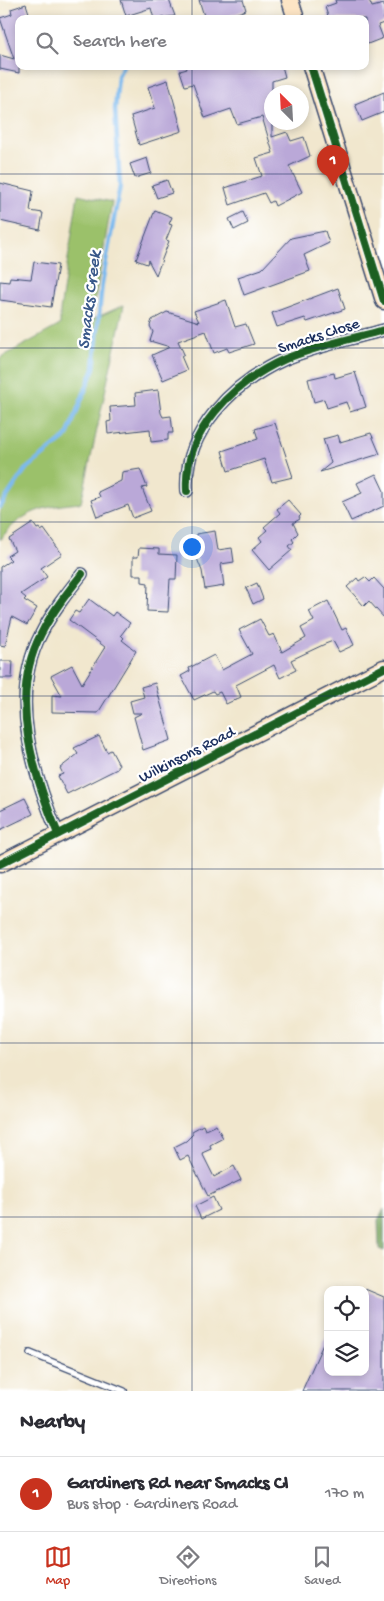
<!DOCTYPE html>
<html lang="en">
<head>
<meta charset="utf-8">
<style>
	body { margin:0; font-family:"Gochi Hand",sans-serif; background:#f2f2f3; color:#2b2b33 }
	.controls { position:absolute; right:15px; bottom:15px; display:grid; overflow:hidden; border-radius:10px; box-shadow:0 2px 8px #0003 }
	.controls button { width:45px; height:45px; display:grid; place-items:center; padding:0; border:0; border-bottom:1px solid #e1e1e2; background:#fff; color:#2b2b33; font:25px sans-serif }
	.compass { position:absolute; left:264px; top:85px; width:45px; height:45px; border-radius:50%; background:#fff; box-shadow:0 2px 8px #0003; rotate:336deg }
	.you { position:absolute; left:191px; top:546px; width:18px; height:18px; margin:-12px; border:4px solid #fff; border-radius:50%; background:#1a73e8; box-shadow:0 0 0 8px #1a73e833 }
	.badge { display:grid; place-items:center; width:32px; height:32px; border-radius:50%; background:#c8321e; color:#fff; font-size:16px; font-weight:700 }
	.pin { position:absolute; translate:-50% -41px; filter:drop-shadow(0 1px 2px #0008) }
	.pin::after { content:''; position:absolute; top:26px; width:18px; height:15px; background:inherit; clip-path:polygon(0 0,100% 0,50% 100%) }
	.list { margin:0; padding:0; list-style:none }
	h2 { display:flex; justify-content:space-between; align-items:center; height:65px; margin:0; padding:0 20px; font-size:21px }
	h2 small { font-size:16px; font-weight:400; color:#7c7c81 }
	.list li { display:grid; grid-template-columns:32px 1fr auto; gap:15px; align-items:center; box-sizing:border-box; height:75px; padding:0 20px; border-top:1px solid #e1e1e2 }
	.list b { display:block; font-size:19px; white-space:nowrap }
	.list p { margin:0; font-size:16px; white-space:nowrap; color:#7c7c81 }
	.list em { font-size:16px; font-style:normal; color:#7c7c81 }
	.icon { flex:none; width:28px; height:28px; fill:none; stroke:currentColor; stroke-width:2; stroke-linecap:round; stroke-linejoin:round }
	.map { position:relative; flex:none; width:384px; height:1391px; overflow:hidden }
	.search { position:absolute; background:#fff; box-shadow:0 2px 8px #0003; left:15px; right:15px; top:15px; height:55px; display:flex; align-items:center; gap:12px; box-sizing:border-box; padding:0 18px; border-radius:10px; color:#7c7c81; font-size:19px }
	.sheet { height:140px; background:#fff }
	nav { display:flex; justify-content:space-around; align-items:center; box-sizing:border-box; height:70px; border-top:1px solid #e1e1e2; background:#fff; font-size:14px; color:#7c7c81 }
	nav a { display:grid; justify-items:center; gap:2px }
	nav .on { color:#c8321e }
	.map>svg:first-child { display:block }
	.green { fill:#9bc16b; stroke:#5b7864 }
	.forest { fill:#7ca75f; stroke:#4c6b5e }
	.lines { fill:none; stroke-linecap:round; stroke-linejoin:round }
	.stream { stroke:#7ab9ee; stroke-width:4.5 }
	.building { fill:#baa8d8 }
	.lane-casing { stroke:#3b4b6f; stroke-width:8 }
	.street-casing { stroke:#3b4b6f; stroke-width:14 }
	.secondary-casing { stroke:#3b4b6f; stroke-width:19 }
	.lane { stroke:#fff; stroke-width:5.5 }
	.street { stroke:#fff; stroke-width:11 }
	.secondary { stroke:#fde5c5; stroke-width:16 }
	.cycleway-casing { stroke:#fff; stroke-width:11 }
	.cycleway { stroke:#1b5e20; stroke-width:8 }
	.grid { fill:none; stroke:#1b2f5e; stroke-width:1; stroke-opacity:0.55 }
	.labels { text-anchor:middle; stroke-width:4.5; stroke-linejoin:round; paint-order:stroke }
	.street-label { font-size:16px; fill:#1b2f5e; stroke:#fff }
	.water-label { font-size:18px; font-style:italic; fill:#385889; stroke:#fff }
</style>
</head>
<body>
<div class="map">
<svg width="384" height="1391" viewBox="0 0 384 1391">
	<rect width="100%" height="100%" fill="#fff"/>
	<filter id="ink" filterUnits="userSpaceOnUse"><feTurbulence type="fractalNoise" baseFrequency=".02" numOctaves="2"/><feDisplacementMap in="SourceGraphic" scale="10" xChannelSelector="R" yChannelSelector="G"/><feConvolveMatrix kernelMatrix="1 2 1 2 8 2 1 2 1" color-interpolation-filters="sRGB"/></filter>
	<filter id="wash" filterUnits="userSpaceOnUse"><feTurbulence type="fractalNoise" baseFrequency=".0096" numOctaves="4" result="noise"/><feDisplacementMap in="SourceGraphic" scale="20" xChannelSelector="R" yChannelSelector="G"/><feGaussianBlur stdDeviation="1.12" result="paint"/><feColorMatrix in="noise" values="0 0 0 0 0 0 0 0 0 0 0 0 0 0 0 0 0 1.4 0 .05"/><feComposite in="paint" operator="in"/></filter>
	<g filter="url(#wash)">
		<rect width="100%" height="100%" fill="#f1e7ce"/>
		<!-- green -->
		<path class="green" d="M78 194 112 202 91 320 124 305 81 503C46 506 22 510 0 540V358L60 325V311Z"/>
		<!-- forest -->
		<polygon class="forest" points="384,1209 384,1251 379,1249 378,1220"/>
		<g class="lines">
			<!-- stream -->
			<polyline class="stream" points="0,507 25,470 67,436 94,368 102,283 120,186 115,109 118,76 123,66"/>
		</g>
		<g id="blocks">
			<!-- building -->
			<g class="building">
				<polygon points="121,0 169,0 175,16 154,19 151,8 126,16"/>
				<polygon points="199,0 243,0 246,10 220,19 205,19"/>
				<polygon points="335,0 369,0 372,7 384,4 384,23 378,25 383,38 365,45 365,19 329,19 325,7 336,3"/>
				<polygon points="26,4 31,19 19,19 19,73 0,69 0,55 14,59 0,18 12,14 11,9"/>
				<polygon points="186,66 282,66 285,77 272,81 272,137 287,132 291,141 304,137 310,156 289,166 302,192 275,206 273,201 269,203 264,193 230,205 225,188 262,176 256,158 273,153 262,117 237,124 231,109 205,118 193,84 185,86 180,71 187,69"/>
				<polygon points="168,80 182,131 139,145 131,116 155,108 148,87"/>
				<polygon points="384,92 384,112 362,121 355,104"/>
				<polygon points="147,158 151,173 135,178 130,164"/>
				<polygon points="167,180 172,193 157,198 152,185"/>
				<polygon points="0,183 33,191 30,211 43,213 40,230 0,221"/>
				<polygon points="155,210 172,217 169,224 172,225 166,240 169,241 156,275 148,260 147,264 136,260"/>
				<polygon points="243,212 248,223 234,230 229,219"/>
				<polygon points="325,231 329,243 304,255 310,271 244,295 238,277 262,269 291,238"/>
				<polygon points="34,262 58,265 51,307 0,300 0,281 9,282 10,277 31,279"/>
				<polygon points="338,288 345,309 307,322 305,318 277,327 272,313"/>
				<polygon points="226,300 235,327 246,324 254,344 229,352 227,348 214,353 206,331 178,341 184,354 181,356 187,370 163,380 152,355 170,347 150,341 153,332 150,326 152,320 167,312 199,322 194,311"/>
				<polygon points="355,372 366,407 350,412 346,402 327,408 324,399 314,402 308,379 334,373 335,378"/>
				<polygon points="158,390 161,413 163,417 171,416 173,433 168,433 168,440 151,442 150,429 108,434 107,422 111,421 110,407 136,405 135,393"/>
				<polygon points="275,423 293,477 272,482 264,459 228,471 222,451 258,439 255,429"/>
				<polygon points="371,433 380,454 320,472 331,463 323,439 338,435 340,442"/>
				<polygon points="140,469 147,487 142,488 151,511 133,518 128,505 97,517 91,500 100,497 98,492 121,481 122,472"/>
				<polygon points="376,474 384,491 384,506 351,521 342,502 362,493 357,483"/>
				<polygon points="288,500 301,515 299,517 300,519 293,523 298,533 292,539 294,542 289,546 292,550 269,570 252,550 262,541 259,537 267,530 264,527 280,513 277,509"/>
				<polygon points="33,523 37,529 39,528 41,531 44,529 62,554 41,568 47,577 21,594 26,598 24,600 37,608 27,625 12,617 5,646 0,645 0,567 11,560 7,556 15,551 9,539"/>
				<polygon points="215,531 218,550 232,548 234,562 221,564 224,586 205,589 202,571 196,556 200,556 196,534"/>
				<polygon points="139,548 159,549 159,554 177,555 176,579 170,579 168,612 147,611 148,583 142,582 142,575 133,575 133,557 138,557"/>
				<polygon points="365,577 370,582 374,578 384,589 384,618 369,601 364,606 347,587 357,578 359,581"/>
				<polygon points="257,583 263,599 253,604 246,588"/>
				<polygon points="89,599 112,616 115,612 130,623 121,635 124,638 122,640 136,651 98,713 52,712 52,695 62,696 51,676 72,665 82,684 105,647 69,620 75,611 79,613"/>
				<polygon points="328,601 342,630 346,628 354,645 339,652 333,641 325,644 291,660 296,670 280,678 274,665 236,685 241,697 226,704 220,692 215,694 213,691 194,700 181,676 190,671 189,668 214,655 222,670 252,654 239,630 260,619 269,636 274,634 282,652 306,638 301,628 314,621 309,611"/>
				<polygon points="0,661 13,661 12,678 0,678"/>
				<polygon points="155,683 171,740 143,750 134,717 142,713 133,713 130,701 144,697 141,687"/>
				<polygon points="99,736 107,752 111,750 119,765 117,769 67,794 58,776 63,774 60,768 78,754 74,748"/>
				<polygon points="25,798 33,814 0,830 0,810"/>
				<polygon points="203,1125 205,1130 216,1125 223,1138 210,1145 211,1149 202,1153 214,1177 234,1166 241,1180 208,1196 188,1156 180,1160 174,1147 186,1141 193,1134 192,1131"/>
				<polygon points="213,1197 219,1210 201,1219 195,1206"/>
				<polygon points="365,1289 384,1297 384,1391 302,1391 328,1333 328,1372 365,1372"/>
			</g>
		</g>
	</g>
	<g filter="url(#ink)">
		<use href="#blocks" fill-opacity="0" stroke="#3b4b6f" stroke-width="1"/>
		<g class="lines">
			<defs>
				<polyline id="lane" points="30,1353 124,1391"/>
				<g id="street">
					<path d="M187 491C183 431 234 382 285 359 316 346 351 339 384 330"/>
					<path d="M58 834C33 773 8 697 41 634 52 612 67 593 82 574"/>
				</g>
				<g id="secondary">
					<polyline points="290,0 296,19"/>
					<polyline points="311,66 384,301"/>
					<polyline points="0,864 384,668"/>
				</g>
			</defs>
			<!-- lane casing -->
			<use href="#lane" class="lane-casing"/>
			<!-- street casing -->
			<use href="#street" class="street-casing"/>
			<!-- secondary casing -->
			<use href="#secondary" class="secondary-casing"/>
			<!-- lane -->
			<use href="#lane" class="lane"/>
			<!-- street -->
			<use href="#street" class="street"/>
			<!-- secondary -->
			<use href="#secondary" class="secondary"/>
			<defs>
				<g id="cycleway">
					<polyline points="311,66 384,301"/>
					<path d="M187 491C183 431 234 382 285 359 316 346 351 339 384 330"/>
					<path d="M58 834C33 773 8 697 41 634 52 612 67 593 82 574"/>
					<polyline points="0,864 384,668"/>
				</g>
			</defs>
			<!-- cycleway casing -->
			<use href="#cycleway" class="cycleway-casing"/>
			<!-- cycleway -->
			<use href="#cycleway" class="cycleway"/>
		</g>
	</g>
	<!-- grid -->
	<path class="grid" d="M192 0V19M192 66V1391M0 174H384M0 348H384M0 522H384M0 696H384M0 869H384M0 1043H384M0 1217H384"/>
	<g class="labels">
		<!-- street labels -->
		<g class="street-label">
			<text transform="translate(318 334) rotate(-18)" y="6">Smacks Close</text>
			<text transform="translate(186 753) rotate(-27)" y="6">Wilkinsons Road</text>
		</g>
		<!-- water labels -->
		<g class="water-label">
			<text transform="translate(88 300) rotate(-83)" y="6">Smacks Creek</text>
		</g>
	</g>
</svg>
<div class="controls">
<button><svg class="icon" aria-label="locate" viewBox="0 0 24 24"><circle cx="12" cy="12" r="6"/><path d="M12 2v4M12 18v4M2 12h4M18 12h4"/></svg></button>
<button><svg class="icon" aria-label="layers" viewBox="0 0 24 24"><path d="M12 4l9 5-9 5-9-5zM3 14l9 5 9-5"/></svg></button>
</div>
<svg class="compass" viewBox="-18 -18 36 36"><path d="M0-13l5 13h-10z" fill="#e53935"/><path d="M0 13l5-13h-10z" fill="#7c7c81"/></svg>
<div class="you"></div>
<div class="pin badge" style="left:333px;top:186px">1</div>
<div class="search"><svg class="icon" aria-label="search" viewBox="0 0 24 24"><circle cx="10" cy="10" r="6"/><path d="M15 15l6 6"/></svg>Search here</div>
</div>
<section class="sheet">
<h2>Nearby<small></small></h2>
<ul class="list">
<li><span class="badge">1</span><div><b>Gardiners Rd near Smacks Cl</b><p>Bus stop · Gardiners Road</p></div><em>170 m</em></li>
</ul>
</section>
<nav>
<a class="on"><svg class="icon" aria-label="map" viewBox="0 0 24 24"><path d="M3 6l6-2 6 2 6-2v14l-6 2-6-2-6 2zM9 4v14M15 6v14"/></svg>Map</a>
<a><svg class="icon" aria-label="directions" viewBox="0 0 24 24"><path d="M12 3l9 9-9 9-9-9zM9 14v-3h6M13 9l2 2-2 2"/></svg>Directions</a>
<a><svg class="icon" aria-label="saved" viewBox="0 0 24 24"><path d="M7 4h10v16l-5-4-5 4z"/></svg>Saved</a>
</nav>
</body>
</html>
